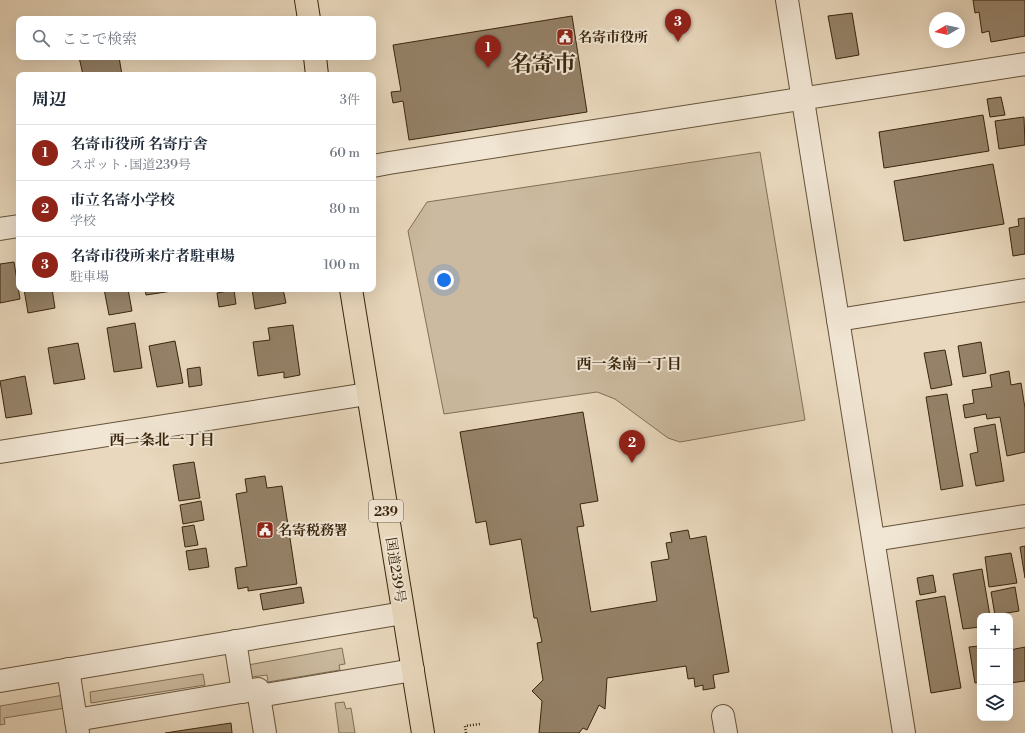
<!DOCTYPE html>
<html lang="ja">
<head>
<meta charset="utf-8">
<style>
	body { margin:0; font-family:"Libre Bodoni","Noto Serif JP",serif; background:#f2f2f3; color:#1f2937 }
	.controls { position:absolute; right:12px; bottom:12px; display:grid; overflow:hidden; border-radius:8px; box-shadow:0 4px 16px #0002 }
	.controls button { width:36px; height:36px; display:grid; place-items:center; padding:0; border:0; border-bottom:1px solid #e0e1e3; background:#fff; color:#1f2937; font:20px sans-serif }
	.compass { position:absolute; left:929px; top:12px; width:36px; height:36px; border-radius:50%; background:#fff; box-shadow:0 4px 16px #0002; rotate:261deg }
	.you { position:absolute; left:444px; top:280px; width:14px; height:14px; margin:-10px; border:3px solid #fff; border-radius:50%; background:#1a73e8; box-shadow:0 0 0 6px #1a73e833 }
	.badge { display:grid; place-items:center; width:26px; height:26px; border-radius:50%; background:#8f2418; color:#fff; font-size:13px; font-weight:700 }
	.pin { position:absolute; translate:-50% -33px; filter:drop-shadow(0 1px 2px #0008) }
	.pin::after { content:''; position:absolute; top:21px; width:14px; height:12px; background:inherit; clip-path:polygon(0 0,100% 0,50% 100%) }
	.list { margin:0; padding:0; list-style:none }
	h2 { display:flex; justify-content:space-between; align-items:center; height:52px; margin:0; padding:0 16px; font-size:17px }
	h2 small { font-size:13px; font-weight:400; color:#747a83 }
	.list li { display:grid; grid-template-columns:26px 1fr auto; gap:12px; align-items:center; box-sizing:border-box; height:56px; padding:0 16px; border-top:1px solid #e0e1e3 }
	.list b { display:block; font-size:15px; white-space:nowrap }
	.list p { margin:0; font-size:13px; white-space:nowrap; color:#747a83 }
	.list em { font-size:13px; font-style:normal; color:#747a83 }
	.icon { flex:none; width:22px; height:22px; fill:none; stroke:currentColor; stroke-width:2; stroke-linecap:round; stroke-linejoin:round }
	.map { position:relative; flex:none; width:1025px; height:733px; overflow:hidden }
	.search { position:absolute; background:#fff; box-shadow:0 4px 16px #0002; left:16px; top:16px; width:360px; height:44px; display:flex; align-items:center; gap:10px; box-sizing:border-box; padding:0 14px; border-radius:8px; color:#747a83; font-size:15px }
	.panel { position:absolute; background:#fff; box-shadow:0 4px 16px #0002; left:16px; top:72px; width:360px; height:220px; border-radius:8px }
	.map>svg:first-child { display:block }
	.green { fill:#cbba9f; stroke:#827056 }
	.building { fill:#958269; stroke:#39250d }
	.lines { fill:none; stroke-linecap:round; stroke-linejoin:round }
	.minor-casing { stroke:#655239; stroke-width:24 }
	.highway-casing { stroke:#39250d; stroke-width:24 }
	.path { stroke:#39250d; stroke-width:2.5; stroke-dasharray:1 2; stroke-linecap:butt }
	.minor { stroke:#f1e6d4; stroke-width:22 }
	.highway { stroke:#e9d8bd; stroke-width:22 }
	.labels { text-anchor:middle; stroke-width:4; stroke-linejoin:round; paint-order:stroke }
	.shield { fill:#f1e6d4; stroke:#705f49; stroke-width:1 }
	.shield-label { font-size:13px; font-weight:bold; fill:#39250d }
	.poi-label { font-size:14px; font-weight:bold; fill:#39250d; stroke:#f1e6d4; text-anchor:start }
	.street-label { font-size:14px; fill:#39250d; stroke:#f1e6d4 }
	.neighbourhood-label { font-size:15px; font-weight:bold; fill:#39250d; stroke:#f1e6d4 }
	.town-label { font-size:22px; font-weight:bold; fill:#39250d; stroke:#f1e6d4 }
</style>
</head>
<body>
<div class="map">
<svg width="1025" height="733" viewBox="0 0 1025 733">
	<rect width="100%" height="100%" fill="#e9d8bd"/>
	<filter id="stains"><feTurbulence type="fractalNoise" baseFrequency=".005" numOctaves="4"/><feColorMatrix values="0 0 0 0 .2 0 0 0 0 .09 0 0 0 0 .02 0 0 0 .5 -.17"/></filter>
	<radialGradient id="worn" r=".72"><stop offset=".6" stop-color="#630" stop-opacity="0"/><stop offset="1" stop-color="#630" stop-opacity=".3"/></radialGradient>
	<!-- green -->
	<g class="green">
		<polygon points="760,152 805,420 680,442 668,438 615,399 597,392 444,414 408,231 427,202"/>
		<polygon points="342,648 345,664 339,665 340,670 268,682 267,675 251,677 248,665"/>
		<polygon points="203,674 205,685 91,703 90,692"/>
		<polygon points="64,695 66,708 4,718 5,724 0,725 0,706"/>
		<polygon points="344,702 346,709 351,708 355,733 339,733 335,703"/>
	</g>
	<!-- building -->
	<g class="building">
		<polygon points="973,0 1025,0 1025,36 991,42 989,31 982,33 979,12 975,13"/>
		<polygon points="852,13 859,55 836,59 828,16"/>
		<polygon points="572,16 587,112 409,140 403,101 393,103 391,92 401,91 393,45"/>
		<polygon points="79,57 119,57 122,75 83,75"/>
		<polygon points="1001,97 1005,115 990,117 987,99"/>
		<polygon points="983,115 989,151 884,168 879,132"/>
		<polygon points="1024,117 1025,145 999,149 995,121"/>
		<polygon points="993,164 1004,224 904,241 894,181"/>
		<polygon points="1025,218 1025,254 1013,256 1009,228 1019,226 1018,219"/>
		<polygon points="14,262 20,299 0,303 0,264"/>
		<polygon points="24,289 52,289 55,308 28,313"/>
		<polygon points="104,289 128,289 132,311 109,315"/>
		<polygon points="145,289 172,289 172,291 146,295"/>
		<polygon points="252,289 283,289 286,303 255,309"/>
		<polygon points="234,290 236,304 219,307 217,293"/>
		<polygon points="135,323 142,368 114,372 107,328"/>
		<polygon points="293,325 300,375 284,378 284,372 258,376 253,342 270,340 268,328"/>
		<polygon points="175,341 183,383 157,387 149,346"/>
		<polygon points="981,342 986,373 963,377 958,346"/>
		<polygon points="78,343 85,379 54,384 48,348"/>
		<polygon points="945,350 952,385 931,389 924,353"/>
		<polygon points="200,367 202,385 189,387 187,369"/>
		<polygon points="1009,371 1011,385 1021,383 1025,408 1025,452 1007,456 1000,417 987,419 986,414 965,418 963,405 974,403 972,390 992,387 990,375"/>
		<polygon points="25,376 32,414 6,418 0,381"/>
		<polygon points="947,394 963,486 941,490 926,397"/>
		<polygon points="583,412 598,501 580,504 584,526 577,527 591,612 657,601 651,562 669,559 666,543 672,542 670,533 688,530 690,539 706,536 729,672 713,675 715,688 703,690 703,685 695,687 694,678 688,679 686,666 607,678 605,709 599,705 587,730 583,728 579,733 539,733 542,701 532,691 543,680 537,643 542,642 537,618 534,618 521,539 490,545 486,521 476,523 460,432"/>
		<polygon points="995,424 1004,481 976,486 970,454 978,452 974,428"/>
		<polygon points="194,462 200,498 179,501 173,465"/>
		<polygon points="265,476 267,488 282,486 297,584 248,591 248,587 238,589 235,568 247,566 236,494 247,492 245,479"/>
		<polygon points="201,501 204,520 183,524 180,505"/>
		<polygon points="194,525 198,545 185,547 182,527"/>
		<polygon points="1025,546 1025,578 1020,547"/>
		<polygon points="206,548 209,567 189,570 186,551"/>
		<polygon points="1011,553 1017,583 989,587 985,557"/>
		<polygon points="982,569 990,616 980,616 980,627 963,629 953,574"/>
		<polygon points="933,575 936,592 920,595 917,578"/>
		<polygon points="301,587 304,603 263,610 260,594"/>
		<polygon points="1015,587 1019,611 995,615 991,592"/>
		<polygon points="945,596 961,688 931,693 916,601"/>
		<polygon points="980,646 980,682 975,683 969,647"/>
		<polygon points="1025,647 1025,681 1010,683 1010,650"/>
		<polygon points="231,723 232,733 165,733"/>
	</g>
	<g class="lines">
		<defs>
			<g id="minor">
				<polyline points="787,0 904,733"/>
				<polyline points="373,166 389,163 1025,64"/>
				<polyline points="0,229 19,226"/>
				<polyline points="838,320 1025,290"/>
				<polyline points="0,452 367,394"/>
				<polyline points="874,540 1025,516"/>
				<polyline points="235,641 243,692"/>
				<polyline points="68,669 78,733"/>
				<polyline points="0,681 403,613"/>
				<polyline points="723,716 726,733"/>
				<polyline points="76,720 258,689 259,696"/>
				<polyline points="265,733 259,696 413,670"/>
			</g>
			<g id="highway">
				<polyline points="306,0 309,19"/>
				<polyline points="315,57 317,75"/>
				<polyline points="351,289 423,733"/>
			</g>
		</defs>
		<!-- minor casing -->
		<use href="#minor" class="minor-casing"/>
		<!-- highway casing -->
		<use href="#highway" class="highway-casing"/>
		<!-- path -->
		<polyline class="path" points="466,733 465,726 480,724"/>
		<!-- minor -->
		<use href="#minor" class="minor"/>
		<!-- highway -->
		<use href="#highway" class="highway"/>
	</g>
	<!-- icons -->
	<defs>
		<symbol id="civic-square" viewBox="-11 -11 22 22"><rect x="-9" y="-9" width="18" height="18" rx="4" fill="#8f2418" stroke="#f1e6d4"/><path d="M-.6-6.5H3V-4.5H.6V-3L4-1V1h2V6H-6V1h2V-1L-.6-3ZM-1.2 2.5V6h2.4V2.5Z" fill="#fff"/></symbol>
	</defs>
	<g fill-rule="evenodd">
		<use href="#civic-square" x="555" y="27" width="20" height="20"/>
		<use href="#civic-square" x="255" y="520" width="20" height="20"/>
	</g>
	<g class="labels">
		<!-- shield labels -->
		<rect class="shield" x="369" y="500" width="34" height="22" rx="3"/>
		<g class="shield-label">
			<text x="386" y="516">239</text>
		</g>
		<!-- poi labels -->
		<g class="poi-label">
			<text x="578" y="42">名寄市役所</text>
			<text x="278" y="535">名寄税務署</text>
		</g>
		<!-- street labels -->
		<g class="street-label">
			<text transform="translate(396 570) rotate(81)" y="5">国道239号</text>
		</g>
		<!-- neighbourhood labels -->
		<g class="neighbourhood-label">
			<text x="629" y="369">西一条南一丁目</text>
			<text x="162" y="445">西一条北一丁目</text>
		</g>
		<!-- town labels -->
		<g class="town-label">
			<text x="543" y="71">名寄市</text>
		</g>
	</g>
	<rect width="100%" height="100%" filter="url(#stains)"/>
	<rect width="100%" height="100%" fill="url(#worn)"/>
</svg>
<div class="controls">
<button>+</button>
<button>−</button>
<button><svg class="icon" aria-label="layers" viewBox="0 0 24 24"><path d="M12 4l9 5-9 5-9-5zM3 14l9 5 9-5"/></svg></button>
</div>
<svg class="compass" viewBox="-18 -18 36 36"><path d="M0-13l5 13h-10z" fill="#e53935"/><path d="M0 13l5-13h-10z" fill="#747a83"/></svg>
<div class="you"></div>
<div class="pin badge" style="left:488px;top:68px">1</div>
<div class="pin badge" style="left:632px;top:463px">2</div>
<div class="pin badge" style="left:678px;top:42px">3</div>
<div class="search"><svg class="icon" aria-label="search" viewBox="0 0 24 24"><circle cx="10" cy="10" r="6"/><path d="M15 15l6 6"/></svg>ここで検索</div>
<section class="panel">
<h2>周辺<small>3件</small></h2>
<ul class="list">
<li><span class="badge">1</span><div><b>名寄市役所 名寄庁舎</b><p>スポット · 国道239号</p></div><em>60 m</em></li>
<li><span class="badge">2</span><div><b>市立名寄小学校</b><p>学校</p></div><em>80 m</em></li>
<li><span class="badge">3</span><div><b>名寄市役所来庁者駐車場</b><p>駐車場</p></div><em>100 m</em></li>
</ul>
</section>
</div>
</body>
</html>
